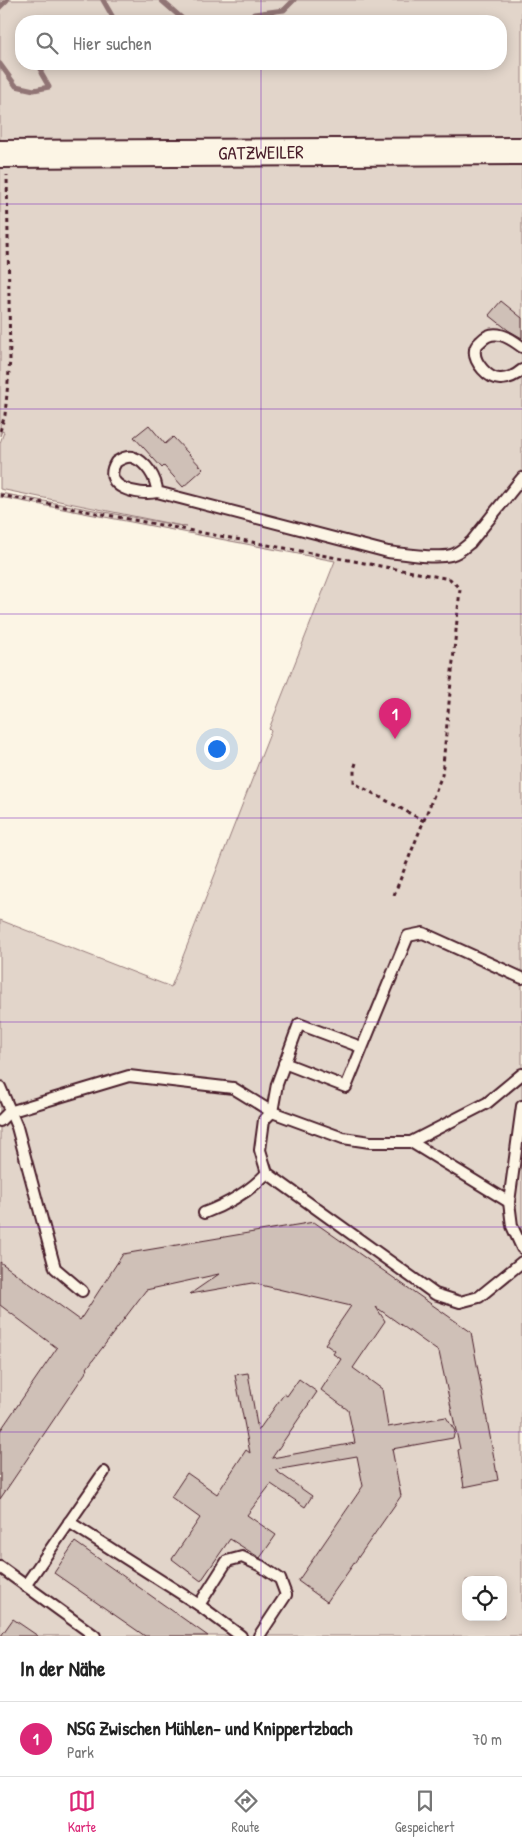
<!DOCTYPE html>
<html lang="de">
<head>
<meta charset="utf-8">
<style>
	body { margin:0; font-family:"Patrick Hand",sans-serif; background:#f6f6f6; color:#222 }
	.controls { position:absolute; right:15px; bottom:15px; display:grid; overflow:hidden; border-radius:10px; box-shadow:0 2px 12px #0003 }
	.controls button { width:45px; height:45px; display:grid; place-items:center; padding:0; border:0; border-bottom:1px solid #e0e0e0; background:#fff; color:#222; font:25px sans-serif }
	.you { position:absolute; left:216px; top:748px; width:18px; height:18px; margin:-12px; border:4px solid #fff; border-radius:50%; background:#1a73e8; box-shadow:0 0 0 8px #1a73e833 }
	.badge { display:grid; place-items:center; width:32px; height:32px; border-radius:50%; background:#db2777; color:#fff; font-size:16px; font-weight:700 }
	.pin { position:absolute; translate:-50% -41px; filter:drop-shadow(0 1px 2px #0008) }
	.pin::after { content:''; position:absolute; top:26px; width:18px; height:15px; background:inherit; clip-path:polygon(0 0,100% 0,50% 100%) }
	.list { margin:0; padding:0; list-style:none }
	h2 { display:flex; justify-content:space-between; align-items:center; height:65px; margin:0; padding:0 20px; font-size:21px }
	h2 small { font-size:16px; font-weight:400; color:#767676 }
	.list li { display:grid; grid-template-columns:32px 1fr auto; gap:15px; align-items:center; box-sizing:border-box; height:75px; padding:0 20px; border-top:1px solid #e0e0e0 }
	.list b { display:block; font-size:19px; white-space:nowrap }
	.list p { margin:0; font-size:16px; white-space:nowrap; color:#767676 }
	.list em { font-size:16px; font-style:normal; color:#767676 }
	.icon { flex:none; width:28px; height:28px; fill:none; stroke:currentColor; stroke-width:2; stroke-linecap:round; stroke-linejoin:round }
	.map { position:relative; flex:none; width:522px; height:1636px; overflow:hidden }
	.search { position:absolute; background:#fff; box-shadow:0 2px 12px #0003; left:15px; right:15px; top:15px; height:55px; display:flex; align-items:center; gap:12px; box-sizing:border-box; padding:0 18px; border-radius:20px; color:#767676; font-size:19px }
	.sheet { height:140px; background:#fff }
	nav { display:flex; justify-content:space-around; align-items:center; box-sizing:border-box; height:70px; border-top:1px solid #e0e0e0; background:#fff; font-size:14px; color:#767676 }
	nav a { display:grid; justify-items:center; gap:2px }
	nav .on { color:#db2777 }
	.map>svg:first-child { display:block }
	.green { fill:#e2d5ca; stroke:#967a7a; fill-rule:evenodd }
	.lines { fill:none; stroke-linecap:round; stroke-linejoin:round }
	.stream { stroke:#917474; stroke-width:5 }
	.building { fill:#cfc0b7; stroke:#4a1f2b }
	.lane-casing { stroke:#4a1f2b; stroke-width:14 }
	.secondary-casing { stroke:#4a1f2b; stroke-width:30 }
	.path { stroke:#4a1f2b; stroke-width:3; stroke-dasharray:4 4; stroke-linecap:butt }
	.lane { stroke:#fcf5e5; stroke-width:10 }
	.secondary { stroke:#fcf5e5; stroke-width:26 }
	.grid { fill:none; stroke:#7b2cbf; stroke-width:1; stroke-opacity:0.55 }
	.labels { text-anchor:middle; stroke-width:4; stroke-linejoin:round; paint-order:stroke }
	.street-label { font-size:19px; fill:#4a1f2b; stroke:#fcf5e5 }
</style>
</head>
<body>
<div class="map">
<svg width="522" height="1636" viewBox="0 0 522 1636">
	<rect width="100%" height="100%" fill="#fcf5e5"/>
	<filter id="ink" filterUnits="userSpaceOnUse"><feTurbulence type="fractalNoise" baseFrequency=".02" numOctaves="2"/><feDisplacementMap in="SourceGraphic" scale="10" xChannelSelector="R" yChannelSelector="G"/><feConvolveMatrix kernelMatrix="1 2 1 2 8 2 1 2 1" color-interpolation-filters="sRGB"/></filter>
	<g filter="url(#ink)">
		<!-- green -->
		<g class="green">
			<path d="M0 0H522V145H0ZM21 21H501V64H21Z"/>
			<path d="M522 151V1636H0V920L171 987 271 731 269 729 335 561 0 497V493L187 527 0 489V443L4 432 2 431 0 436V154ZM466 1580H503V1617H466Z"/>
		</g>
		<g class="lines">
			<!-- stream -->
			<g class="stream">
				<polyline points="103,0 115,21"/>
				<polyline points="161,0 185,21"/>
				<polyline points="0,7 7,0"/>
				<polyline points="248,21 254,14 284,10 294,0"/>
				<polyline points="0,64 16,86 34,90 49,87 41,73 42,64"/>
				<polyline points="217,64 223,67 227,64"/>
			</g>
		</g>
		<!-- building -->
		<g class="building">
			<polygon points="501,301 522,318 522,338 508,330 489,315"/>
			<polygon points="149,425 165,444 173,437 203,469 183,487 164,466 162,468 134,437"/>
			<polygon points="314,1222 471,1332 498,1480 464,1487 458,1450 460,1449 439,1352 376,1307 385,1321 353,1368 382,1389 388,1427 446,1417 455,1431 453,1438 392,1449 401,1496 327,1602 298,1581 363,1486 357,1456 275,1470 312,1496 305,1507 271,1484 247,1515 276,1535 260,1558 230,1539 201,1581 172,1559 200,1518 171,1497 187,1473 217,1494 246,1450 250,1453 235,1375 248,1373 258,1431 284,1394 287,1396 299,1379 317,1392 272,1458 355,1443 348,1410 321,1390 341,1359 333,1354 335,1351 325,1344 351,1306 252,1283 190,1294 219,1274 146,1290 87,1368 88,1369 0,1499 0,1431 57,1348 0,1305 0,1262 80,1320 123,1254"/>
			<polygon points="75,1542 208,1636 145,1636 54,1573"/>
			<polygon points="13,1619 38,1636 1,1636"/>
		</g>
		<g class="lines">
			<defs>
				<g id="lane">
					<path d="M522 347C510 338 494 327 481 341 478 344 475 346 475 350 473 362 489 380 501 379 509 379 516 375 522 370"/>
					<path d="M157 492C157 479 146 461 132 457 126 456 121 459 116 462 100 488 139 496 157 492L388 552C405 554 434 559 451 555 459 553 465 547 471 542L522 478"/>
					<polyline points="361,1047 299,1024 277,1084 272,1112 264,1120 260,1150 267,1173 435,1294 460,1302 479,1297 522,1262"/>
					<polyline points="284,1063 346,1087 408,936 423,933 522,978"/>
					<polyline points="0,1087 17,1127 55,1268 82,1291"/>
					<polyline points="522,1106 509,1202 512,1226 522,1248"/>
					<polyline points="0,1121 9,1112 129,1076 233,1088 272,1112 343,1138 370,1142 411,1142 487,1103 522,1074"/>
					<polyline points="411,1142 509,1202"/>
					<path d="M204 1213C228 1204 249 1192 267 1173"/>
					<polyline points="69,1522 199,1605 241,1636"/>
					<polyline points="0,1567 95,1636"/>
					<polyline points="25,1586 104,1472"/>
					<polyline points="199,1605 227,1561 242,1557 261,1566 280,1579 286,1595 259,1636"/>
				</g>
				<polyline id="secondary" points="0,154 522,151"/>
			</defs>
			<!-- lane casing -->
			<use href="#lane" class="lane-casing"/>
			<!-- secondary casing -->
			<use href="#secondary" class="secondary-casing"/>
			<!-- path -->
			<g class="path">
				<polyline points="0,431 5,415 10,360 7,175"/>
				<polyline points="0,495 450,579 460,589 442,775 394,895"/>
				<polyline points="356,763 354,769 354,783 424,821"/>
			</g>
			<!-- lane -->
			<use href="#lane" class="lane"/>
			<!-- secondary -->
			<use href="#secondary" class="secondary"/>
		</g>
	</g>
	<!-- grid -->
	<path class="grid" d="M261 0V21M261 64V1636M0 204H522M0 409H522M0 614H522M0 818H522M0 1022H522M0 1227H522M0 1432H522"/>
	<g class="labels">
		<!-- street labels -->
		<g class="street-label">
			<text transform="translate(261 152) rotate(-1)" y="7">GATZWEILER</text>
		</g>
	</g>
</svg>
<div class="controls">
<button><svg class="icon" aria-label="locate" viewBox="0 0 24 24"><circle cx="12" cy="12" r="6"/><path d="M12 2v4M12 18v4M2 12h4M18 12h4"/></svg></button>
</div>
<div class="you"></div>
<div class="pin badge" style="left:395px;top:739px">1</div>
<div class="search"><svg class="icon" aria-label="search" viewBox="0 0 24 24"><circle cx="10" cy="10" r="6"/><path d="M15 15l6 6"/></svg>Hier suchen</div>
</div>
<section class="sheet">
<h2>In der Nähe<small></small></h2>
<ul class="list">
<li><span class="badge">1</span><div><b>NSG Zwischen Mühlen- und Knippertzbach</b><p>Park</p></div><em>70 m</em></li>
</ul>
</section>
<nav>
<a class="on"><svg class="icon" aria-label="map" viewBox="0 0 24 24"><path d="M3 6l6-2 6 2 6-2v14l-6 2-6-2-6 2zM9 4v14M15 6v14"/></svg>Karte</a>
<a><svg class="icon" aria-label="directions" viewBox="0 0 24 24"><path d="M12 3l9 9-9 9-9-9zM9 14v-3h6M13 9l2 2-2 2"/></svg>Route</a>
<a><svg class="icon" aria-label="saved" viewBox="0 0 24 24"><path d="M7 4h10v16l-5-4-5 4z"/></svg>Gespeichert</a>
</nav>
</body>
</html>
